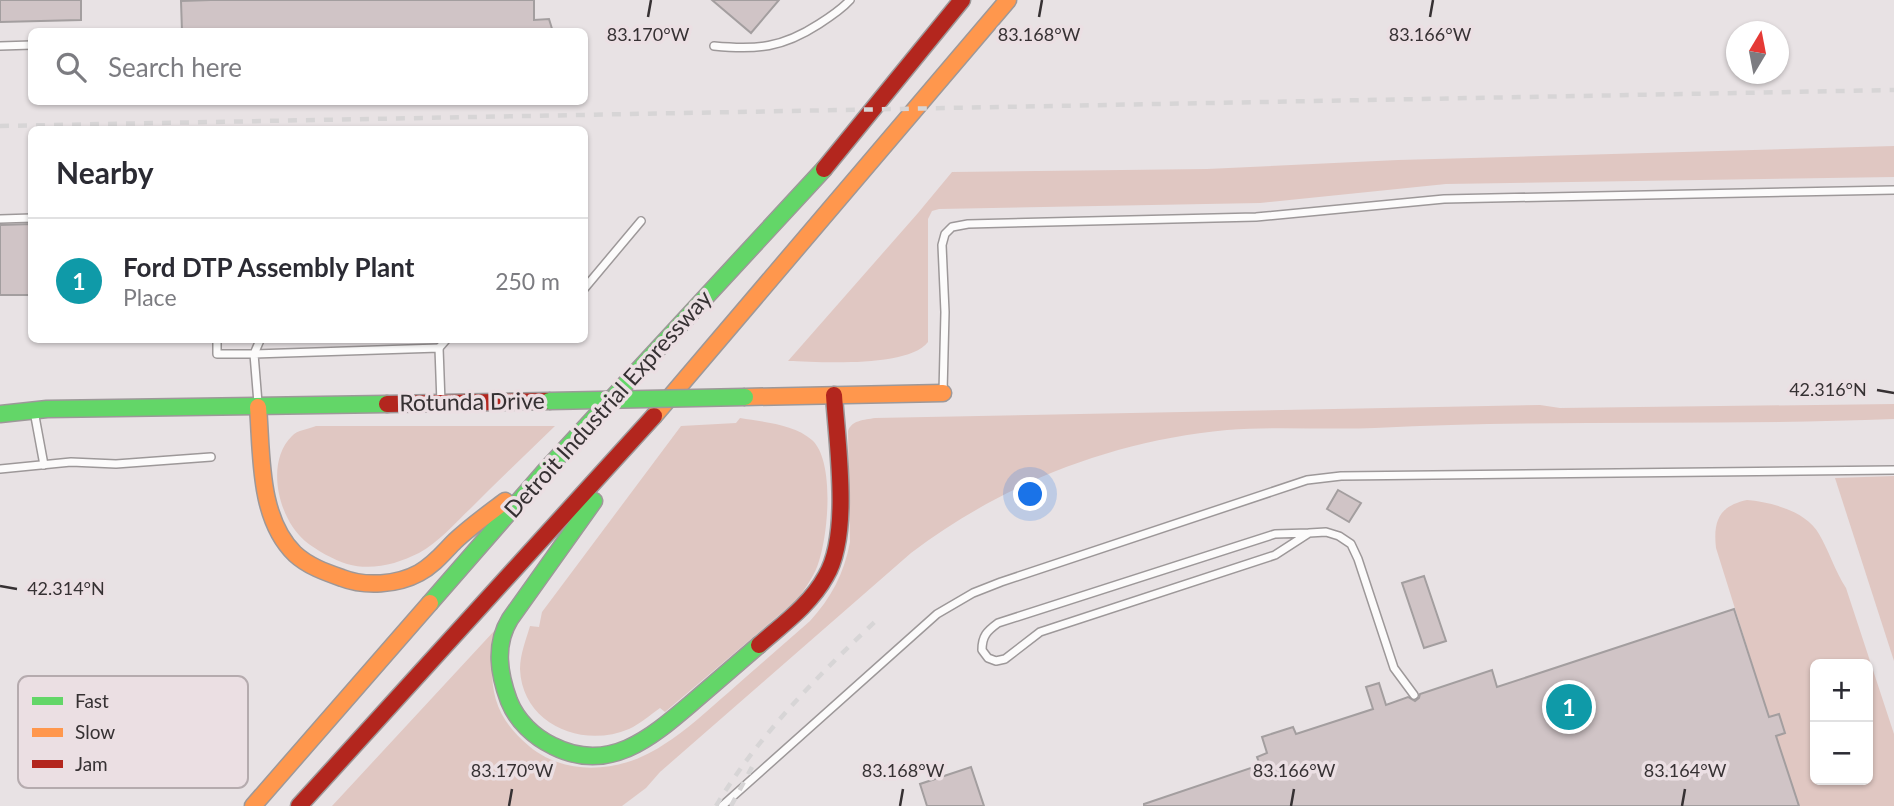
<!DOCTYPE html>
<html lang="en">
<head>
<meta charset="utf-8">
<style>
	body { margin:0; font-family:Lato,sans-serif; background:#f7f7f7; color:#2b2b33 }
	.controls { position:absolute; right:21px; bottom:21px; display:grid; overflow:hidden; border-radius:10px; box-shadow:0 2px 5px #0004 }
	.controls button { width:63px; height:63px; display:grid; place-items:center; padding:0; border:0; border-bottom:2px solid #e1e1e2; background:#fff; color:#2b2b33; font:35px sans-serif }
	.compass { position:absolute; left:1726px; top:21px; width:63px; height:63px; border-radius:50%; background:#fff; box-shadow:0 2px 5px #0004; rotate:10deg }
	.you { position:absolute; left:1031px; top:495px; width:24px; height:24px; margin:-18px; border:5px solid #fff; border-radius:50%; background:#1a73e8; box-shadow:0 0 0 10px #1a73e833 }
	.badge { display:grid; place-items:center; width:46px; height:46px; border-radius:50%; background:#b45309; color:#fff; font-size:23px; font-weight:700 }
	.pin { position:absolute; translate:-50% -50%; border:4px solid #fff; box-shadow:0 2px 7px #0006 }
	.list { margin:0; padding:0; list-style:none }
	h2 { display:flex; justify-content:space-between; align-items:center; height:91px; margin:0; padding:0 28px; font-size:30px }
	h2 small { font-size:23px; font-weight:400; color:#7c7c81 }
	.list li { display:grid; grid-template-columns:46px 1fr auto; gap:21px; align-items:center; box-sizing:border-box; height:126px; padding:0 28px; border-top:2px solid #e1e1e2 }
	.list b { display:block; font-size:26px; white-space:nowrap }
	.list p { margin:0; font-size:23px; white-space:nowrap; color:#7c7c81 }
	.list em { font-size:23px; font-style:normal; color:#7c7c81 }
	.icon { flex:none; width:38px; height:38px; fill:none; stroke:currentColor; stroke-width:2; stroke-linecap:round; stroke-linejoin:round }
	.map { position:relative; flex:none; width:1894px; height:806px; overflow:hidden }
	.search { position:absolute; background:#fff; box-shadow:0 2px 5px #0004; left:28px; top:28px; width:560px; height:77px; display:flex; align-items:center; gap:18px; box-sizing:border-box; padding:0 24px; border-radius:10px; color:#7c7c81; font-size:26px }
	.panel { position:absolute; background:#fff; box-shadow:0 2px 5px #0004; left:28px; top:126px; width:560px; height:217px; border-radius:10px }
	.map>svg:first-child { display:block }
	.green { fill:#e0c7c2; fill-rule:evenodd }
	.building { fill:#d0c4c6; stroke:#a39e9f; stroke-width:2 }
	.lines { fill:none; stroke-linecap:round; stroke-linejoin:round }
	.lane-casing { stroke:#9d9899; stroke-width:10 }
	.fast-casing { stroke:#9d9899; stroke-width:19 }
	.slow-casing { stroke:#9d9899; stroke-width:19 }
	.jam-casing { stroke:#9d9899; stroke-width:19 }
	.lane { stroke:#fcfbfb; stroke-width:7 }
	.fast { stroke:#63d668; stroke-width:16 }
	.slow { stroke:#ff974d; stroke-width:16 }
	.jam { stroke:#b3261e; stroke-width:16 }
	.rail { stroke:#d7d5d6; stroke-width:4.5; stroke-dasharray:9 9; stroke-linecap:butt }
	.fast-bridge-casing { stroke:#9d9899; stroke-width:19; stroke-linecap:butt }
	.fast-bridge { stroke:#63d668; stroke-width:16 }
	.ticks { fill:none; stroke:#363133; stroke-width:2.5 }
	.labels { text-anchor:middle; stroke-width:7; stroke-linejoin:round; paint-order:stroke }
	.street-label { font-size:23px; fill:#363133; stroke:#ebdfe3 }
	.key { fill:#ebdfe3; stroke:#b5abae; stroke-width:2 }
	.key-label { font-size:19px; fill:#363133 }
	.ticks-label { font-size:18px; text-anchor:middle; fill:#363133; stroke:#ebdfe3; stroke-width:7; stroke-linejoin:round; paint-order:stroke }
</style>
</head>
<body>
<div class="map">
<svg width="1894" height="806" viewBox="0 0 1894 806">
	<rect width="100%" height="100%" fill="#e8e2e4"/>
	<!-- green -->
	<g class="green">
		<path d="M1894 146V177L1446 184 1260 203 939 209 932 211 928 219V342C908 368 820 362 788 361L918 213 952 172 1207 169 1398 160Z"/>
		<path d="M1894 404V419C1721 426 1548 419 1375 428 1326 430 1276 426 1227 430 1111 441 1004 483 911 553L660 772 646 788 622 806H332L495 630C489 679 488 712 529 746 567 778 623 772 663 745 687 730 708 710 729 692 756 668 783 645 810 621 831 598 844 574 850 542L848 431C852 420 864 420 875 418L1540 405 1560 408Z"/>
		<path d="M740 418C763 422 794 424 812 440 835 461 828 534 819 561 815 575 806 587 798 599L665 712 660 708C650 715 640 724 629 729 582 749 522 724 520 669 520 654 526 640 530 626L539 627 542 612 681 426 736 423Z"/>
		<path d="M316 426H555C527 453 499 480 471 508 455 523 438 543 419 553 397 564 372 571 347 564 334 560 316 550 305 541 278 518 265 462 292 436 297 430 309 429 316 426Z"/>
		<polygon points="1894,476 1894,661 1835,478"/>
		<path d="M1747 500C1771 502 1806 511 1819 534 1829 551 1835 571 1846 588L1894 734V806H1799L1776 736 1785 732 1779 714 1769 717 1716 548C1713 521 1719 506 1747 500ZM1815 664H1868V780H1815Z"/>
	</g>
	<!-- building -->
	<g class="building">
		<polygon points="0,0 81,0 81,20 0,22"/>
		<polygon points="211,0 534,0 534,20 549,19 553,32 182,32 181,1"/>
		<polygon points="712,0 779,0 751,33"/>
		<polygon points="32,224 32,295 0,295 0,225"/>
		<polygon points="1338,490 1361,503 1349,522 1327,509"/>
		<polygon points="1424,576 1446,641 1424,648 1402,583"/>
		<polygon points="1734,609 1769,717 1779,714 1785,733 1776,736 1799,806 1144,806 1144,804 1260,765 1257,757 1267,753 1262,737 1293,727 1296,734 1373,709 1366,687 1379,683 1386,705 1408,697 1415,701 1419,698 1420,694 1492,670 1497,687"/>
		<polygon points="971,767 984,806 927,806 920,784"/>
	</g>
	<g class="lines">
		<defs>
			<g id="lane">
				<polyline points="0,46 32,45"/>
				<path d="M714 46C757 50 782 48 819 24 830 17 841 10 850 0"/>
				<polyline points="0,219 32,218"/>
				<polyline points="584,289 641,221"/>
				<polyline points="217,340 217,354 254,354 260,340"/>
				<polyline points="439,348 446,340"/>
				<polyline points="943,392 945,312 942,245 945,234 952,227 968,224 1256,217 1444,199 1894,190"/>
				<polyline points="258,403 254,354 439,348 441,403"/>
				<polyline points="34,411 44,465"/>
				<polyline points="0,469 71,462 116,464 211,457"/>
				<path d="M1309 533 1275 534 998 623C987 631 982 636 982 650L988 658 996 661 1005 659 1040 632 1275 555 1309 533 1326 532 1339 536 1351 544 1358 559 1394 668 1414 695"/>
				<polyline points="722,806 937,614 973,593 1001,582 1307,480 1341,476 1894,470"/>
			</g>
			<g id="fast">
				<polyline points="0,414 47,409 387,404"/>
				<path d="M594 501 510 619C494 645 499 674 509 701 517 721 534 737 553 746 610 775 653 736 694 701 716 682 737 664 759 645"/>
				<polyline points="430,603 545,471 824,169"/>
			</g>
			<g id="slow">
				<polyline points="745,397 943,393"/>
				<path d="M258 407C262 454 258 518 295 554 308 566 325 572 342 578 365 587 397 585 419 573 434 565 444 552 455 541 471 526 488 514 505 501"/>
				<polyline points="654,416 1008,0"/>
				<polyline points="253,806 430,603"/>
			</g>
			<g id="jam">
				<polyline points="824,169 962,0"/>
				<polyline points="387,404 549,401"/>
				<path d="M759 645C783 624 810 605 826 576 851 534 837 444 834 395"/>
				<polyline points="299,806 654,416"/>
			</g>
		</defs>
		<!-- lane casing -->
		<use href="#lane" class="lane-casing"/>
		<!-- fast casing -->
		<use href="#fast" class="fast-casing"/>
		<!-- slow casing -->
		<use href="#slow" class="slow-casing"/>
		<!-- jam casing -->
		<use href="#jam" class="jam-casing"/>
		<!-- lane -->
		<use href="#lane" class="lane"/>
		<!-- fast -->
		<use href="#fast" class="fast"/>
		<!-- slow -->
		<use href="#slow" class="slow"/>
		<!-- jam -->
		<use href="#jam" class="jam"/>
		<!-- rail -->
		<g class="rail">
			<polyline points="0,126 1894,90"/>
			<path d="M716 806C757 737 820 673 879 618"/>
			<polyline points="731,806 752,767"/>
		</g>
		<defs>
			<polyline id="fast-bridge" points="549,401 745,397"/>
		</defs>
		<!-- fast-bridge casing -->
		<use href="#fast-bridge" class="fast-bridge-casing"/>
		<!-- fast-bridge -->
		<use href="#fast-bridge" class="fast-bridge"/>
	</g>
	<!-- ticks -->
	<path class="ticks" d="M648 17 651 0M1039 17 1042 0M1430 17 1433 0M1877 390 1894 393M0 586 17 589M509 806 512 789M900 806 903 789M1291 806 1294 789M1682 806 1685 789"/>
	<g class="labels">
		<!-- street labels -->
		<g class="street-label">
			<text transform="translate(472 402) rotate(-1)" y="8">Rotunda Drive</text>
			<text transform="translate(608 404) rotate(-48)" y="8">Detroit Industrial Expressway</text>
		</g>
	</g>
	<!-- legend -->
	<rect x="18" y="676" width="230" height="112" rx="10" class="key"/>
	<rect x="32" y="697" width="31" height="8" fill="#63d668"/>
	<rect x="32" y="728" width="31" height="9" fill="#ff974d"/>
	<rect x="32" y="760" width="31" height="8" fill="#b3261e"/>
	<g class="key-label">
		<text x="75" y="708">Fast</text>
		<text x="75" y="739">Slow</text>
		<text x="75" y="771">Jam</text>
	</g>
	<g class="ticks-label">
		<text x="1430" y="41">83.166°W</text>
		<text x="648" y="41">83.170°W</text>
		<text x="1039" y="41">83.168°W</text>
		<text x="1828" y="396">42.316°N</text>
		<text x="66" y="595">42.314°N</text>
		<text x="512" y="777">83.170°W</text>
		<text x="903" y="777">83.168°W</text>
		<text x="1294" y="777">83.166°W</text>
		<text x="1685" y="777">83.164°W</text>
	</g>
</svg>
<div class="controls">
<button>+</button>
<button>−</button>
</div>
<svg class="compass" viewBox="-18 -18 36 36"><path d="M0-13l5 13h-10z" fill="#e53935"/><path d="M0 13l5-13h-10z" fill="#7c7c81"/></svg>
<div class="you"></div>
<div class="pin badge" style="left:1569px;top:707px;background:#0f9aa8">1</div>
<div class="search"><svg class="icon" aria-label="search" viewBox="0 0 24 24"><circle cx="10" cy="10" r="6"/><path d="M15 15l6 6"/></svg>Search here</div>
<section class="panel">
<h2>Nearby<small></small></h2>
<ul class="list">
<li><span class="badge" style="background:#0f9aa8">1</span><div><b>Ford DTP Assembly Plant</b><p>Place</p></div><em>250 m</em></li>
</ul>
</section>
</div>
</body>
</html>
